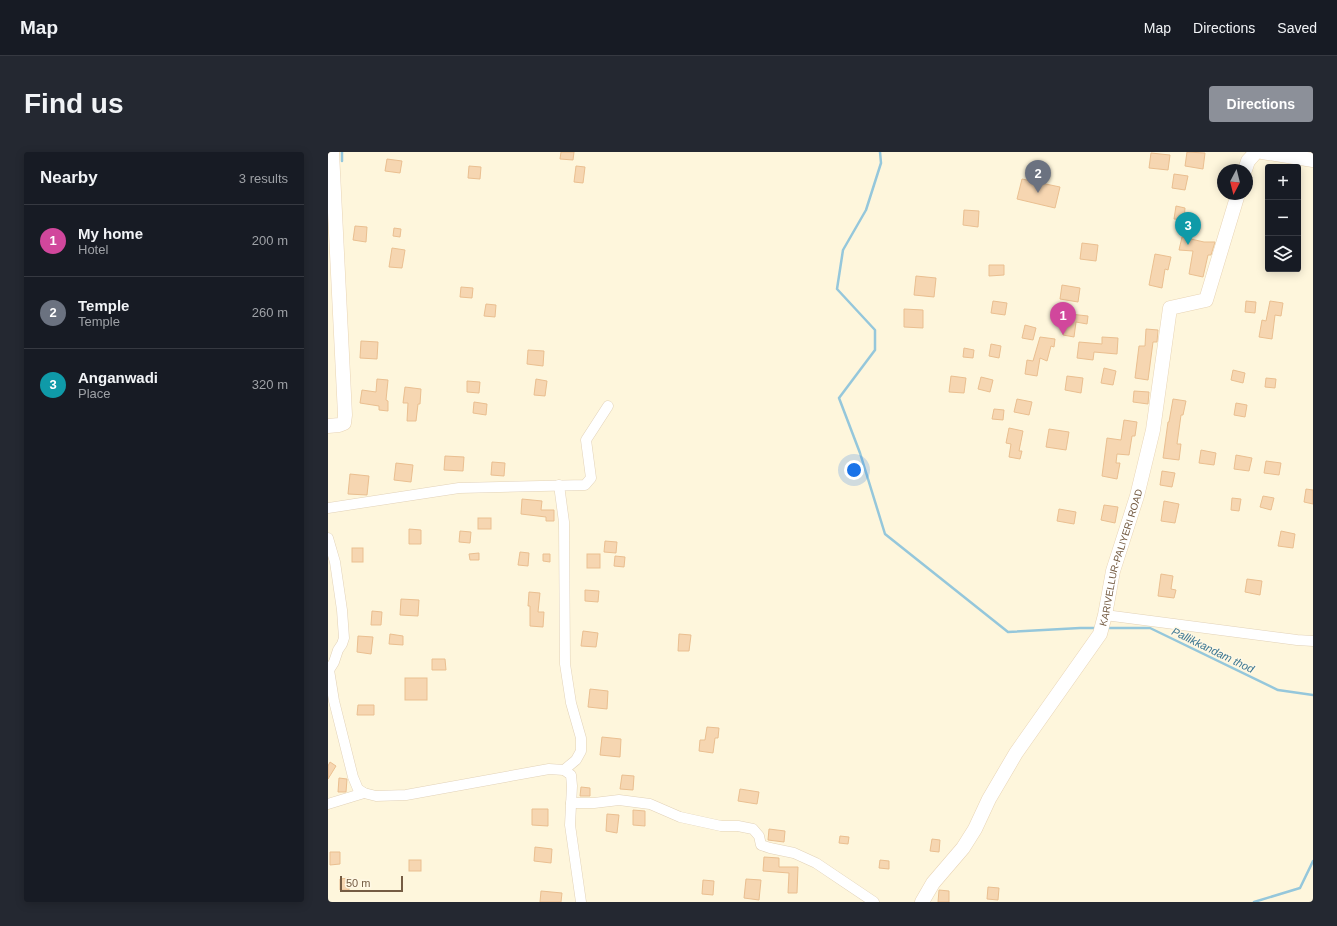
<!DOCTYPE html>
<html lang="en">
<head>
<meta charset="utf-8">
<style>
	body { margin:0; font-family:Helvetica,sans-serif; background:#242831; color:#f1f3f6 }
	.controls { position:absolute; right:12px; top:12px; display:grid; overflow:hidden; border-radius:4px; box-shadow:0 2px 10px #0003 }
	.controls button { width:36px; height:36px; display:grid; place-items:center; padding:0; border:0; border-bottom:1px solid #363941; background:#171b24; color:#f1f3f6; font:20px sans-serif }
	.compass { position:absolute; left:889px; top:12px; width:36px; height:36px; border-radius:50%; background:#171b24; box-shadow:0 2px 10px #0003; rotate:187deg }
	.scale { position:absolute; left:12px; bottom:10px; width:63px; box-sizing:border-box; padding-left:4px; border:2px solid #755c43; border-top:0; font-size:11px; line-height:14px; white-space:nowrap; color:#755c43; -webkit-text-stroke:3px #fff8e4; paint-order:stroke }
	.you { position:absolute; left:526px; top:318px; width:14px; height:14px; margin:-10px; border:3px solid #fff; border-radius:50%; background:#1a73e8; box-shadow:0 0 0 6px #1a73e833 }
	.badge { display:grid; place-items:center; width:26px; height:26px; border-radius:50%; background:#8c9099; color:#fff; font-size:13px; font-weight:700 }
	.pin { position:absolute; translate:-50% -33px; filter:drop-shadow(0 1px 2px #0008) }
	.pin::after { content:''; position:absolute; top:21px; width:14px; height:12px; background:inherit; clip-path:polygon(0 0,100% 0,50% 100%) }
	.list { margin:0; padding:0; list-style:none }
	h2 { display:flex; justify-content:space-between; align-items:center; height:52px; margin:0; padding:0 16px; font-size:17px }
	h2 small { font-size:13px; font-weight:400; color:#9ea1a6 }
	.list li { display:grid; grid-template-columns:26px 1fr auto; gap:12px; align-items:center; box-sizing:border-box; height:72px; padding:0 16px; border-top:1px solid #363941 }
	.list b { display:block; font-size:15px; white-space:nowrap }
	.list p { margin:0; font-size:13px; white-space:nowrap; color:#9ea1a6 }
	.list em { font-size:13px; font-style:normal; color:#9ea1a6 }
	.icon { flex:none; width:22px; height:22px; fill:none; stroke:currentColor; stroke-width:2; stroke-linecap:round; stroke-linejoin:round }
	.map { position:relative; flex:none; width:985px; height:750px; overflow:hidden; border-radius:4px }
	header { display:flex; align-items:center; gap:24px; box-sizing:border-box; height:56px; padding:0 20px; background:#171b24; border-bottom:1px solid #363941 }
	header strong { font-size:19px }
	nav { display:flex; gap:22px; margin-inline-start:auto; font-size:14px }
	.intro { display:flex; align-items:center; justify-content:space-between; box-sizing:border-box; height:96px; padding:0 24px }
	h1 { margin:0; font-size:28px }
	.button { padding:10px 18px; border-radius:4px; background:#8c9099; color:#fff; font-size:14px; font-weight:700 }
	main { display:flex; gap:24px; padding:0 24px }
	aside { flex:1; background:#171b24; border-radius:4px; box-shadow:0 2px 10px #0003 }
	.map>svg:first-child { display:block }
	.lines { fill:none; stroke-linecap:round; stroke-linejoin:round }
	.stream { stroke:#95c7db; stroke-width:2.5 }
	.building { fill:#f6d6b1; stroke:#eabf90 }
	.street-casing { stroke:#e2d2b8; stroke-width:11 }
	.secondary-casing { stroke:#e8d4b5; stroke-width:15 }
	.street { stroke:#fff; stroke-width:10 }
	.secondary { stroke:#fff; stroke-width:14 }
	.labels { text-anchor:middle; stroke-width:3; stroke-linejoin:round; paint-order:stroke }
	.street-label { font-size:10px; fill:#755c43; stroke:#fff8e4 }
	.water-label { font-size:11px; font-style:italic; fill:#3e7893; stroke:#fff8e4 }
</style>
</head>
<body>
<header>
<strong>Map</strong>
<nav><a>Map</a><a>Directions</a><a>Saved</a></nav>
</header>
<div class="intro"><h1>Find us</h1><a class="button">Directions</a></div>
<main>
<aside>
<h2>Nearby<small>3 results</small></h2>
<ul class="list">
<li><span class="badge" style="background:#d1479c">1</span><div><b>My home</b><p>Hotel</p></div><em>200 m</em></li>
<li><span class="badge" style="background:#6b7280">2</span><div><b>Temple</b><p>Temple</p></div><em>260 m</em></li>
<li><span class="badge" style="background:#0f9aa8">3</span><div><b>Anganwadi</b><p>Place</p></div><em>320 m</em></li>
</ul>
</aside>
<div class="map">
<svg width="985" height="750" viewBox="0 0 985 750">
	<rect width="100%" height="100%" fill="#fef6dc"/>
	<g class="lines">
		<!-- stream -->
		<g class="stream">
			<polyline points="552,0 553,11 538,58 515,98 509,137 547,178 547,198 511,246 532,301 557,382 680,480 752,476 767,476"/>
			<polyline points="14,9 14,0"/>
			<polyline points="778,476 822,476 950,538 985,543"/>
			<polyline points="926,750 972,736 985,709"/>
		</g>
	</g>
	<!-- building -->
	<g class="building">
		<polygon points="233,0 246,0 245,8 232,7"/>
		<polygon points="859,0 877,1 875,17 857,14"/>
		<polygon points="823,1 842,3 840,18 821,16"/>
		<polygon points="59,7 74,9 72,21 57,19"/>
		<polygon points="141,14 153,15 152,27 140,26"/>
		<polygon points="248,14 257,15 255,31 246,30"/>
		<polygon points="846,22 860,24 857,38 844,36"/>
		<polygon points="694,27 732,35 727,56 689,47"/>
		<polygon points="848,54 857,56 856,68 846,67"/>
		<polygon points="636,58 651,59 650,75 635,73"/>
		<polygon points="27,74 39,75 38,90 25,88"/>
		<polygon points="66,76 73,77 72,85 65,84"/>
		<polygon points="854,85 876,90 887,90 883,103 880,103 875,125 861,122 865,99 851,98"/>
		<polygon points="754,91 770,93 768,109 752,107"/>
		<polygon points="64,96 77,98 74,116 61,115"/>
		<polygon points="827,102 843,105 840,118 837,117 834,136 821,133"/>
		<polygon points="661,113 676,113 676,123 661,124"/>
		<polygon points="588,124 608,126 606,145 586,143"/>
		<polygon points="734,133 752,136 750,150 732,147"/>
		<polygon points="133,135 145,136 144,146 132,145"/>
		<polygon points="665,149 679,151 677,163 663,161"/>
		<polygon points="918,149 928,150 927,161 917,160"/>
		<polygon points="942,149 955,151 953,164 947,163 944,187 931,185 934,168 938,169"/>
		<polygon points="158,152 168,153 167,165 156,164"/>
		<polygon points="576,157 595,158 595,176 576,175"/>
		<polygon points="742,162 760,164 759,172 748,170 746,185 735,183 737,171 740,171"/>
		<polygon points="697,173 708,176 705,188 694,186"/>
		<polygon points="818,177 830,178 829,190 825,190 820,228 807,226 811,194 817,194"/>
		<polygon points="712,185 727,187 726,195 723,194 719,209 712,206 709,224 697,222 699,208 705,209"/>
		<polygon points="774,185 790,186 789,202 766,200 765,208 749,206 751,190 774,192"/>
		<polygon points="33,189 50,190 49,207 32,206"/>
		<polygon points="663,192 673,194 671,206 661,204"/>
		<polygon points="636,196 646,198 645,206 635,205"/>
		<polygon points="200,198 216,199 215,214 199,212"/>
		<polygon points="776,216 788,219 785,233 773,231"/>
		<polygon points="905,218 917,221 915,231 903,228"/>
		<polygon points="623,224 638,226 636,241 621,240"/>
		<polygon points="739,224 755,226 753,241 737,238"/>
		<polygon points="653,225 665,228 662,240 650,237"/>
		<polygon points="938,226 948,227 947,236 937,235"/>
		<polygon points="49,227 60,228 58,248 60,249 60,259 51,258 51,254 32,251 34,238 48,240"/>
		<polygon points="208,227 219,229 217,244 206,243"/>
		<polygon points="139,229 152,230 151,241 139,240"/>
		<polygon points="77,235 93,237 92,252 90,252 88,269 79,269 80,251 75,251"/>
		<polygon points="806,239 821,240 820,252 805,250"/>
		<polygon points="689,247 704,250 701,263 686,260"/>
		<polygon points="845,247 858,249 855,263 853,263 849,292 853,292 851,308 835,306 840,270 841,270"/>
		<polygon points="146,250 159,252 158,263 145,261"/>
		<polygon points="908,251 919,253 917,265 906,263"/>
		<polygon points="666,257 676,258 675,268 664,267"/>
		<polygon points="796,268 809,270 807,284 804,284 801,303 789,302 788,311 792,311 789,327 774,324 779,286 793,288"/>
		<polygon points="681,276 695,279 691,299 694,299 692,307 681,305 683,292 678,291"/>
		<polygon points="721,277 741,280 738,298 718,295"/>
		<polygon points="873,298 888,301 886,313 871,311"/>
		<polygon points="908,303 924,306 921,319 906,317"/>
		<polygon points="117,304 136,305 135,319 116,318"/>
		<polygon points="938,309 953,311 951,323 936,321"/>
		<polygon points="164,310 177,311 176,324 163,323"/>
		<polygon points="68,311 85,313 83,330 66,328"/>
		<polygon points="834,319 847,321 844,335 832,333"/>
		<polygon points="22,322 41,324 39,343 20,342"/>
		<polygon points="978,337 985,338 985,352 976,350"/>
		<polygon points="935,344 946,346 943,358 932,355"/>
		<polygon points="904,346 913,347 911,359 903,358"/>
		<polygon points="194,347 214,349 213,358 226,358 226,369 218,369 218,365 193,362"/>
		<polygon points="836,349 851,352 847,371 833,369"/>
		<polygon points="776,353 790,355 787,371 773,368"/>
		<polygon points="731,357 748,360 746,372 729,369"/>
		<rect x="150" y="366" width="13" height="11"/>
		<polygon points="81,377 93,378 93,392 81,392"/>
		<polygon points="132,379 143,380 142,391 131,390"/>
		<polygon points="953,379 967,382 965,396 950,394"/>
		<polygon points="277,389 289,390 288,401 276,400"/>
		<rect x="24" y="396" width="11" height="14"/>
		<polygon points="192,400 201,401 200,414 190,413"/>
		<polygon points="151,401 151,408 142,408 141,402"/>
		<polygon points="215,402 222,402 222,410 215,409"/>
		<rect x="259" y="402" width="13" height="14"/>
		<polygon points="287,404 297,405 296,415 286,414"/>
		<polygon points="833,422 845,424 843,437 848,438 846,446 830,444"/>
		<polygon points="919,427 934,429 932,443 917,440"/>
		<polygon points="257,438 271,439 270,450 257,449"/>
		<polygon points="201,440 212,441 210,460 216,460 215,475 202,474 202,454 200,454"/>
		<polygon points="73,447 91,448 90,464 72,463"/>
		<polygon points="44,459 54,460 53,473 43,473"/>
		<polygon points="255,479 270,481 268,495 253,494"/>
		<polygon points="62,482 75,484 75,493 61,492"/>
		<polygon points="351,482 363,483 361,499 350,499"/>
		<polygon points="30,484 45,485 43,502 29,500"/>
		<polygon points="104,507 117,507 118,518 104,518"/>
		<rect x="77" y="526" width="22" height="22"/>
		<polygon points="262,537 280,539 279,557 260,555"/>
		<polygon points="30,553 46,553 46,563 29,563"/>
		<polygon points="379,575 391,576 390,586 387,586 385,601 371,599 372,588 377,588"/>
		<polygon points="274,585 293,587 292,605 272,603"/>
		<polygon points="2,610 8,614 0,627 0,614"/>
		<polygon points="294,623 306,624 305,638 292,637"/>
		<polygon points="11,626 19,627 18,640 10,640"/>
		<polygon points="253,635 262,636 262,644 252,644"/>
		<polygon points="412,637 431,640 429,652 410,649"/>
		<polygon points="204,657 220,657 220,674 204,673"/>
		<polygon points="305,658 317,659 317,674 305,673"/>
		<polygon points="279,662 291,663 289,681 278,679"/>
		<polygon points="441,677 457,679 456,690 440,688"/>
		<polygon points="512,684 521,685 520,692 511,691"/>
		<polygon points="604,687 612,688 611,700 602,699"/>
		<polygon points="207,695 224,697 223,711 206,709"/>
		<polygon points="2,700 12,700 12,712 2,713"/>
		<polygon points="436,705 451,706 451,715 470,715 469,741 460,741 461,721 435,719"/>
		<rect x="81" y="708" width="12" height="11"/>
		<polygon points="552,708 561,709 561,717 551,716"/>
		<polygon points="21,726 21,738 12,738 12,727"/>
		<polygon points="418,727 433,728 431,748 416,746"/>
		<polygon points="375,728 386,729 385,743 374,742"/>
		<polygon points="660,735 671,736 670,748 659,747"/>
		<polygon points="611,738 621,739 621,750 610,750"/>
		<polygon points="213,739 234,741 233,750 212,750"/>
	</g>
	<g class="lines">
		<defs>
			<g id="street">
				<polyline points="231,333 236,370 237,512 243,551 253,586 253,599 248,608 236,618"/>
				<polyline points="0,356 131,336 257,333 263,326 258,288 280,254"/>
				<polyline points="0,386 7,410 14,458 16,486 14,492 10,498 6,510 1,518 6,549 25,625 30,637 36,641 48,644 78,643 221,617 236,618 243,623 244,634 242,673 253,750"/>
				<polyline points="777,463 969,488 985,489"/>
				<polyline points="243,651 266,651 291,648 322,652 352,665 393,674 410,674 425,677 431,684 433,693 442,696 466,701 488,711 546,750"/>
				<polyline points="0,652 36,641"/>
			</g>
			<g id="secondary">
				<polyline points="934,0 985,8"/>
				<polyline points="917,18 920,9 928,0"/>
				<polyline points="0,274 11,273 16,271 17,263 4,0"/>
				<path id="s1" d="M594 750 605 731 635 696 647 677 661 647 688 601 772 482 777 463 785 419 809 344 825 278 842 156 878 148 910 42"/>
			</g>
		</defs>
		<!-- street casing -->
		<use href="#street" class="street-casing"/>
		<!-- secondary casing -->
		<use href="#secondary" class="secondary-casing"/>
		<!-- street -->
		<use href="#street" class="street"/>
		<!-- secondary -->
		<use href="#secondary" class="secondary"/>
	</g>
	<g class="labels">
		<!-- street labels -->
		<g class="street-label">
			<text dy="4" stroke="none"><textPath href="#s1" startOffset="402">KARIVELLUR-PALIYERI ROAD</textPath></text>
		</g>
		<!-- water labels -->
		<g class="water-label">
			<text transform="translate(885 498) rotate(26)" y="4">Pallikkandam thod</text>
		</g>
	</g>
</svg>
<div class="controls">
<button>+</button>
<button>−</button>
<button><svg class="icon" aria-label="layers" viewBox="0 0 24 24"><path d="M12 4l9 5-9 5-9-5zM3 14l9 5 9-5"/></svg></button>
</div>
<svg class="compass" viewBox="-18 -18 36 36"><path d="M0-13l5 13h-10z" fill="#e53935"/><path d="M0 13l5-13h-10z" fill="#9ea1a6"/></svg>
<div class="scale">50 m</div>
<div class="you"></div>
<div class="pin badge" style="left:735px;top:183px;background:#d1479c">1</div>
<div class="pin badge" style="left:710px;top:41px;background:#6b7280">2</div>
<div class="pin badge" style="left:860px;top:93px;background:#0f9aa8">3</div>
</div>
</main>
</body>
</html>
